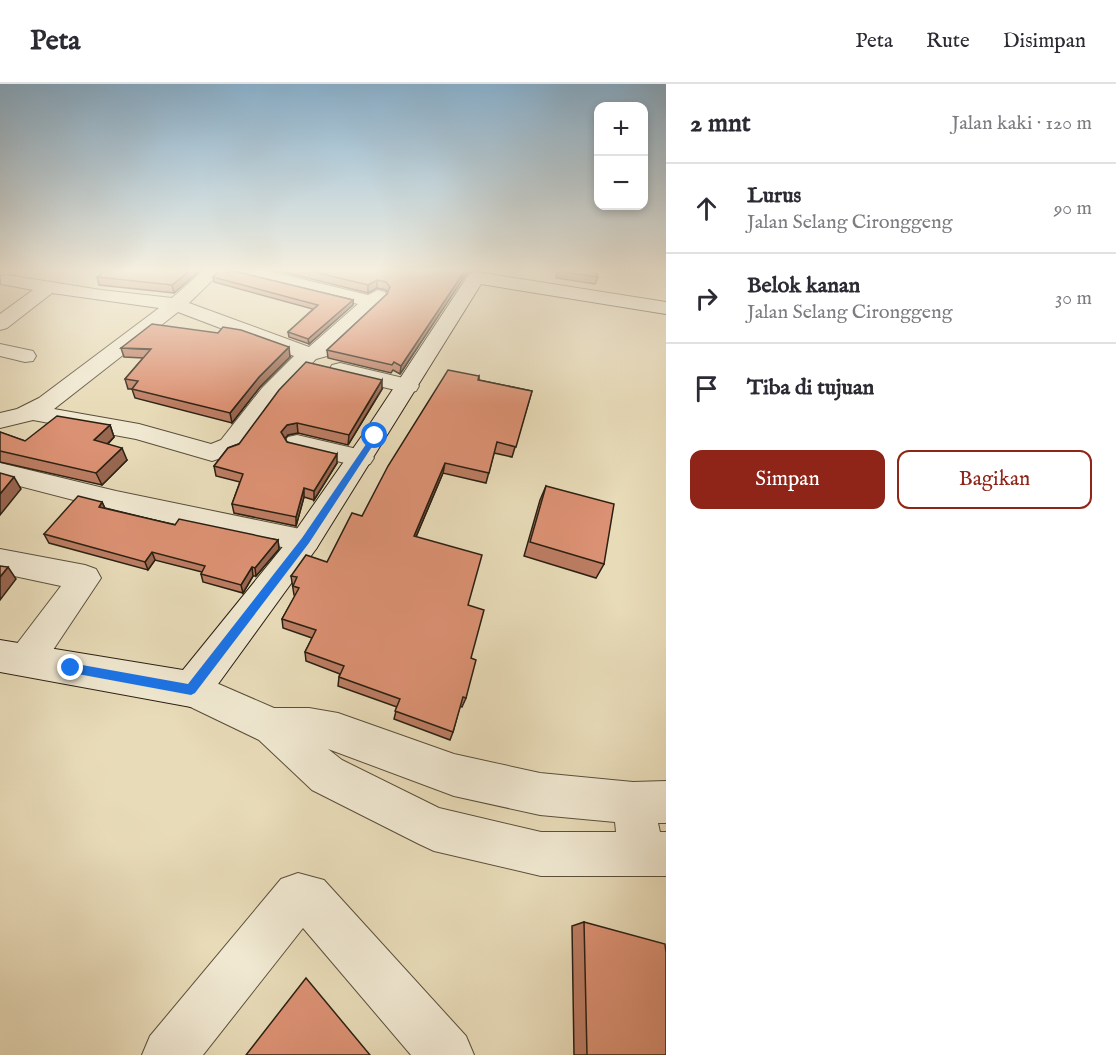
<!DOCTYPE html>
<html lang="id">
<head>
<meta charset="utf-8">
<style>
	body { margin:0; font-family:"IM FELL English",serif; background:#f2f2f3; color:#2b2b33 }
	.controls { position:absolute; right:18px; top:18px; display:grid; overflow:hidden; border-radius:12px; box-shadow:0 3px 9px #0003 }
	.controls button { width:54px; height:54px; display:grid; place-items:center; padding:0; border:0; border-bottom:2px solid #e1e1e2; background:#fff; color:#2b2b33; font:30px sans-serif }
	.stop { position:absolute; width:18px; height:18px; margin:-14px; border:4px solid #1a73e8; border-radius:50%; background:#fff }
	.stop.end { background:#1a73e8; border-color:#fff; box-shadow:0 2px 6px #0008 }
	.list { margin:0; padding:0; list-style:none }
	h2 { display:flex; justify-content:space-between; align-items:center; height:78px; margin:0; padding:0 24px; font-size:26px }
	h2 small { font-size:20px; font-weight:400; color:#7c7c81 }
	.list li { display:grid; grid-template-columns:39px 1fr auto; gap:18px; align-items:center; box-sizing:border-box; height:90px; padding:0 24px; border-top:2px solid #e1e1e2 }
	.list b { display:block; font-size:22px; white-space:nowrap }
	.list p { margin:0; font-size:20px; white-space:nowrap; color:#7c7c81 }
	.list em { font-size:20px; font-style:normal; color:#7c7c81 }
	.actions { display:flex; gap:12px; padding:18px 24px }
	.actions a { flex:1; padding:14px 0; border:2px solid #8f2418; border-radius:12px; text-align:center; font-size:21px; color:#8f2418 }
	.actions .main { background:#8f2418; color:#fff }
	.icon { flex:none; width:33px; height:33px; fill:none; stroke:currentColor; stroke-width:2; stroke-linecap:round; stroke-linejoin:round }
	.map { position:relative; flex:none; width:666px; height:971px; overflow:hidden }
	header { display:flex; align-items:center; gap:36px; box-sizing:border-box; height:84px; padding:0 30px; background:#fff; border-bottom:2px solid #e1e1e2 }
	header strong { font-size:28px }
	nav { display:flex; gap:33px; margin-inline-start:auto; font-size:21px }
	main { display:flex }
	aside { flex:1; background:#fff }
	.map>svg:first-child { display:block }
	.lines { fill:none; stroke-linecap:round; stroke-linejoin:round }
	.street-casing { stroke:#5a4f3c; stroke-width:2 }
	.secondary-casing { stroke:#2b2013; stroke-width:2 }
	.street { fill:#f0e8d1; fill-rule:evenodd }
	.secondary { fill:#f0e8d1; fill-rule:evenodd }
	.wall { fill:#bc7d63; stroke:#2b2013; stroke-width:1.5 }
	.shaded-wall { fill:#996650; stroke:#2b2013; stroke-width:1.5 }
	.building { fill:#db9173; stroke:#2b2013; stroke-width:1.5 }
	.route { fill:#1a73e8 }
</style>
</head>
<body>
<header>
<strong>Peta</strong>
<nav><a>Peta</a><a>Rute</a><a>Disimpan</a></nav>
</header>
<main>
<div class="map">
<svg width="666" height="971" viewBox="0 0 666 971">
	<rect width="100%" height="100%" fill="#e8dbb8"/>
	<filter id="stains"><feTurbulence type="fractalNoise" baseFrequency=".00333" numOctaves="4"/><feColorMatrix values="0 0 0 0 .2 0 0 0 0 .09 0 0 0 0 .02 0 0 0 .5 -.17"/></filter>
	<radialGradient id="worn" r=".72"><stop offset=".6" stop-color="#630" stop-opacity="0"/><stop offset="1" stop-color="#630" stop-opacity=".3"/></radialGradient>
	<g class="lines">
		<defs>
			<g id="street">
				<path d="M205 185H224L189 219 309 263 358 220 230 189 228 185H260L368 211 378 206 385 208 387 212 327 272 316 275 278 314 239 368 212 377 136 355 33 336 0 344V329L17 325 39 314 159 224 52 209 7 244 0 246V230L33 206 1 200V192L7 191 101 206 172 214ZM178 228 294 272 262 304 221 356 211 360 139 340 54 325Z"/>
				<polygon points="0,260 33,267 36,272 33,277 25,278 0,272"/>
				<polygon points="340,279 416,297 419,302 416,307 408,309 332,291 329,286 332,281"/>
				<polygon points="297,351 370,368 374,374 370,380 361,383 288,365 284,359 288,353"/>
				<polygon points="0,379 116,407 305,446 316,449 320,457 316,465 305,468 116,427 0,397"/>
				<polygon points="0,465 85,481 96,485 101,494 39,587 26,592 13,587 8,576 13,565 61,502 0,489"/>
				<path d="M191 588 274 624H309L338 629 454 670 540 689 633 698 666 697V739H658L660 748H666V792H541L434 767 419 760 312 706 259 656 178 617 172 605 178 593ZM328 665 454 712 540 731 615 738 616 748H541L439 724 342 676Z"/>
				<polygon points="298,789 324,796 466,952 474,971 411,971 303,844 203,971 142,971 150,952 281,795"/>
			</g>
			<polygon id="secondary" points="476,188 666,218 666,230 481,200 316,465 205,618 191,623 0,588 0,556 183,586 294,449 366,346 469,190"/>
		</defs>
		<!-- street casing -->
		<use href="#street" class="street-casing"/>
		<!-- secondary casing -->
		<use href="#secondary" class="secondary-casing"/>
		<!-- street -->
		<use href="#street" class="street"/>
		<!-- secondary -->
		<use href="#secondary" class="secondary"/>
	</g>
	<!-- wall -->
	<g class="wall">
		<polygon points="202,185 174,209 99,201 97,193"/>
		<polygon points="271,185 468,185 466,190 400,290 393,286 391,289 328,274 327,266 387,210 388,209 386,206 377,204 368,209"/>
		<polygon points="558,185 598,193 595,200 556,194"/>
		<polygon points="229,186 353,216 353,221 309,260 289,253 288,248 313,225 214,198 213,193"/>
		<polygon points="121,264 290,273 260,303 232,339 135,314 132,305 128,305 125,295 143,274 124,273"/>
		<polygon points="479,292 479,296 532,307 512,373 494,369 486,399 443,389 416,453 468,521 471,574 466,614 462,623 460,622 453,648 450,656 394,635 397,623 338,602 339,593 340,590 306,577 305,568 312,554 283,544 282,535 295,512 294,511 291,492 327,478 362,432"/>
		<polygon points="382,305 348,361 298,349 288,351 285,354 287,358 337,379 314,416 304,413 296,442 234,429 232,420 240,398 216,392 214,382 228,364"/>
		<polygon points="110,341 114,353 108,360 127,376 102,401 0,378 0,348 25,357"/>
		<polygon points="546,402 604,480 596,494 524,472 540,416"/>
		<polygon points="102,418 105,424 175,441 278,456 279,465 256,492 253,492 243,509 203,498 201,490 202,488 155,476 148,486 49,459 44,450"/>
		<polygon points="584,838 666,971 574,971 572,842"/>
	</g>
	<!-- shaded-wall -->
	<g class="shaded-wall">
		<polygon points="192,185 202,185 174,209 172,201"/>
		<polygon points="466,185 468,185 466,190 400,290 401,282"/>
		<polygon points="377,196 377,204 368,209 368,201"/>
		<polygon points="353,216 353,221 309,260 308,255"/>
		<polygon points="289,263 290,273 260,303 232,339 230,329 259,293"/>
		<polygon points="382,296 382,305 348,361 349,351"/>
		<polygon points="297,339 298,349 288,351 282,358 281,348 287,341"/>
		<polygon points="110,341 114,353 99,368 94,356"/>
		<polygon points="122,364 127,376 102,401 96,389"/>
		<polygon points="337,370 337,379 314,416 314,407"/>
		<polygon points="445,379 443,389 412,462 414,452"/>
		<polygon points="14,393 21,405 0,431 0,410"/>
		<polygon points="304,404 304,413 296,442 296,433"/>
		<polygon points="102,418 106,427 99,423"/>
		<polygon points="278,456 279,465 256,492 255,484"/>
		<polygon points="152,468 155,476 148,486 145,478"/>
		<polygon points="8,483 16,495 0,516 0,493"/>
		<polygon points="252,483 253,492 243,509 241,501"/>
	</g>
	<!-- building -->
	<g class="building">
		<polygon points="106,185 192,185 172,201 97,193"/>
		<polygon points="221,185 228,185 229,186 353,216 308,255 288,248 318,221 213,193"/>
		<polygon points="302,185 466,185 401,282 394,278 392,281 327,266 387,210 390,203 386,198 377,196 368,201"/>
		<polygon points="558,185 595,185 598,193 558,187"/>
		<polygon points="152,240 218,249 223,243 241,246 289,263 259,293 230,329 132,305 138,297 125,295 151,265 121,264"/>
		<polygon points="306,278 382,296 349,351 297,339 287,341 281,348 287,358 337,370 314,407 304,404 296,433 232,420 243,390 214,382 228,364 239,360 279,306"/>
		<polygon points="448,286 479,292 478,296 532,307 516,363 497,358 489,389 445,379 414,452 482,471 468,521 484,526 471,574 476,576 466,614 463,613 453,648 395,627 400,615 339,593 344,582 305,568 316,546 282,535 299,504 293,502 297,493 291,492 306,471 327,478 352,429 362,432 388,382"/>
		<polygon points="57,332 110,341 94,356 122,364 96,389 0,367 0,348 25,357"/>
		<polygon points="0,389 14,393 0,410"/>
		<polygon points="546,402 614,420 604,480 530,458"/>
		<polygon points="78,412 102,418 99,423 175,441 179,435 278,456 255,484 252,483 241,501 201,490 205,482 152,468 145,478 44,450"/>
		<polygon points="0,482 8,483 0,493"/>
		<polygon points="584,838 665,860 666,869 666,971 587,971"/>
		<polygon points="306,894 370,971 246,971"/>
	</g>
	<!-- sky -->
	<linearGradient id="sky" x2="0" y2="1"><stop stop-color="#8ab6d6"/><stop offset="0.58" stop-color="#f5efdf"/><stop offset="1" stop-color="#f5efdf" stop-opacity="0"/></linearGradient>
	<rect width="666" height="321" fill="url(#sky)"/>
	<!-- route -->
	<polygon class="route" points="373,350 379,352 309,459 195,609 191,611 67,588 65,584 71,579 188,600 302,454"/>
	<rect width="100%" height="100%" filter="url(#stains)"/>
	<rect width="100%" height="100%" fill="url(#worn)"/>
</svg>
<div class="controls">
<button>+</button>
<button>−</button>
</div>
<div class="stop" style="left:375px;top:352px"></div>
<div class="stop end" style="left:71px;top:584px"></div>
</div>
<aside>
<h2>2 mnt<small>Jalan kaki · 120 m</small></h2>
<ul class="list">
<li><svg class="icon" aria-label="ahead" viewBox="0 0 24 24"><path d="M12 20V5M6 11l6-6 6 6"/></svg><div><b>Lurus</b><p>Jalan Selang Cironggeng</p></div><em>90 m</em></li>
<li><svg class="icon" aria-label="right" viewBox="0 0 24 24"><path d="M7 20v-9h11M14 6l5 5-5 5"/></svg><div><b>Belok kanan</b><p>Jalan Selang Cironggeng</p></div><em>30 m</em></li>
<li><svg class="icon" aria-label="arrive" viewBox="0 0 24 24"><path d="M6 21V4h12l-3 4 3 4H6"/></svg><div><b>Tiba di tujuan</b></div></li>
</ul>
<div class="actions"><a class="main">Simpan</a><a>Bagikan</a></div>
</aside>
</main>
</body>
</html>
